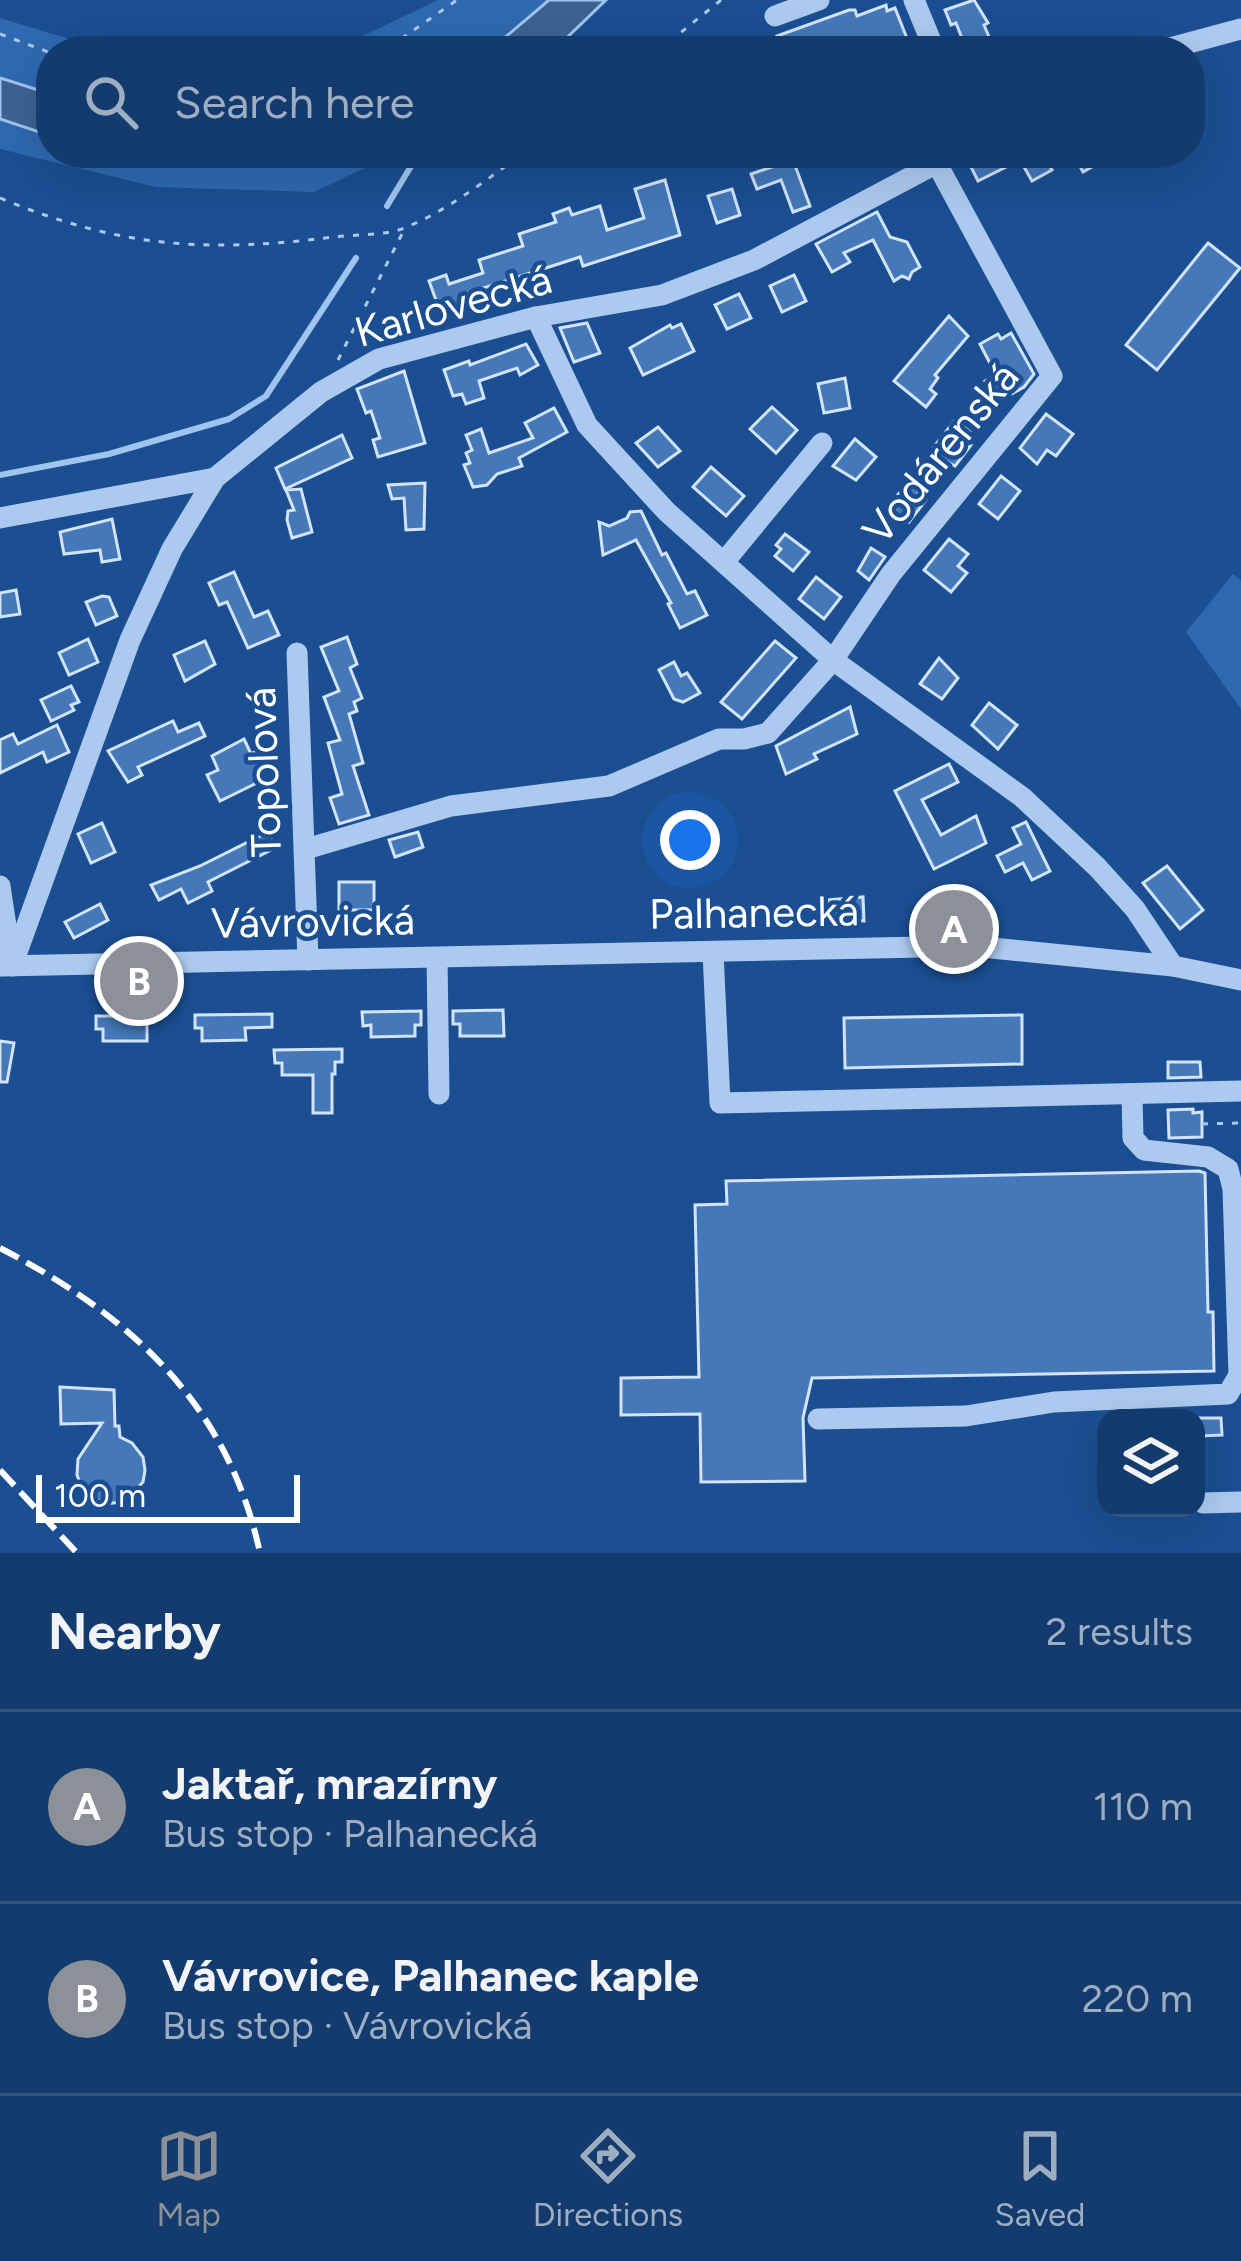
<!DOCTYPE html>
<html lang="en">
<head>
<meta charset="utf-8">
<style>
	body { margin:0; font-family:Figtree,sans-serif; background:#214676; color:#f1f3f6 }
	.controls { position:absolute; right:36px; bottom:36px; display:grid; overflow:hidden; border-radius:24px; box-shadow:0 12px 48px #0002 }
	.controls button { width:108px; height:108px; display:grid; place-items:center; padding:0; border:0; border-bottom:3px solid #335581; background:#143b6e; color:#f1f3f6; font:60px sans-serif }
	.scale { position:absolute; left:36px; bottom:30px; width:264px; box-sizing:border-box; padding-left:12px; border:6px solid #fff; border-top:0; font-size:33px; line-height:42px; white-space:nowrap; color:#fff; -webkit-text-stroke:9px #1b4f92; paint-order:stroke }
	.you { position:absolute; left:690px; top:840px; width:42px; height:42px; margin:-30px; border:9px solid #fff; border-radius:50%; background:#1a73e8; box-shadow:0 0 0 18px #1a73e833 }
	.badge { display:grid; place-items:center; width:78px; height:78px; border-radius:50%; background:#8c9099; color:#fff; font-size:39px; font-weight:700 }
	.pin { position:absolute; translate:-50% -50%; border:6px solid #fff; box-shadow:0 3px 12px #0006 }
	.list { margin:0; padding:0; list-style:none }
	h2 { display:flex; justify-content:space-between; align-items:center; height:156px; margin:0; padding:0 48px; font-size:51px }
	h2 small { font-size:39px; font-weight:400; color:#9dadc2 }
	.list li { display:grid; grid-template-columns:78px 1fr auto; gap:36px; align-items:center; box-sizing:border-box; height:192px; padding:0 48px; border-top:3px solid #335581 }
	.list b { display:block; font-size:45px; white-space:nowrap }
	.list p { margin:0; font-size:39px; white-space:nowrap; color:#9dadc2 }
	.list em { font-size:39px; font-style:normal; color:#9dadc2 }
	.icon { flex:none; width:66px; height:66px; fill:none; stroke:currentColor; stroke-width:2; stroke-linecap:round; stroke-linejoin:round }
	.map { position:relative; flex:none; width:1241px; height:1553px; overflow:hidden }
	.search { position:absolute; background:#143b6e; box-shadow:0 12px 48px #0002; left:36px; right:36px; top:36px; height:132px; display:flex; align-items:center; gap:30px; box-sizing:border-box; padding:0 42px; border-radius:48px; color:#9dadc2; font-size:45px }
	.sheet { height:540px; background:#143b6e }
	nav { display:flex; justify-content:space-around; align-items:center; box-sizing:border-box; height:168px; border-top:3px solid #335581; background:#143b6e; font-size:33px; color:#9dadc2 }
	nav a { display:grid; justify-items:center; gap:6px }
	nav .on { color:#8c9099 }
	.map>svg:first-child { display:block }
	.green { fill:#2f69b0 }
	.water { fill:#3d6293; stroke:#9fc4f0; stroke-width:3 }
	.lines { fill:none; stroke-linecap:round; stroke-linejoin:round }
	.stream { stroke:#9fc4f0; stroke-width:6 }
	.building { fill:#4478b9; stroke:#d2e4fa; stroke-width:3 }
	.path { stroke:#accaef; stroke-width:3; stroke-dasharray:6 9; stroke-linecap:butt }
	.minor { stroke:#accaef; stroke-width:21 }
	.rail { stroke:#fff; stroke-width:6; stroke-dasharray:21 9; stroke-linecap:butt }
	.labels { text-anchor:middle; stroke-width:9; stroke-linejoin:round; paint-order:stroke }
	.street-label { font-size:42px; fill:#fff; stroke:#1b4f92 }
</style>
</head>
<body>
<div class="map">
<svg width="1241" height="1553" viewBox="0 0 1241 1553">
	<rect width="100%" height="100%" fill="#1b4f92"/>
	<!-- green -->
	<g class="green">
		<polygon points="438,0 549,0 489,51 298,51 352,41"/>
		<polygon points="0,18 109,51 51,51 51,94 0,78"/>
		<polygon points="0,119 51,136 51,153 126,153 202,164 260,166 325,153 397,153 314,192 156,187 0,149"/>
		<polygon points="1233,574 1241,581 1241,709 1186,632"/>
	</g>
	<!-- water -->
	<g class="water">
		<polygon points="549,0 606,0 553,51 489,51"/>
		<polygon points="0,78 51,94 51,136 0,119"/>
		<polygon points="126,153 325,153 260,166 202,164"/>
	</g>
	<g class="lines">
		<!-- stream -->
		<g class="stream">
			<polyline points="387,206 419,153"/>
			<polyline points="0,475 109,454 229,419 266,396 356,258"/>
		</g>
	</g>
	<!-- building -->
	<g class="building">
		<polygon points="974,0 988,23 984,25 995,51 967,51 956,23 951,25 945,10"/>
		<polygon points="886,5 887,11 895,8 910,46 896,51 884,51 881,43 856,51 782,51 777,36 849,10 855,10 857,16"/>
		<polygon points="995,153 1042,153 1052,170 1032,181 1020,160 978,181 970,165"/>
		<polygon points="1073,153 1117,153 1083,172"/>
		<polygon points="793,160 810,206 793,212 781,180 757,189 751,174"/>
		<polygon points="665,180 680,235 583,266 580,257 468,293 467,302 440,311 429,281 446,275 449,284 483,273 479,260 523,246 519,234 556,222 553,214 569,208 572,215 600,206 607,230 644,218 635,189"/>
		<polygon points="732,189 740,215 717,223 708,196"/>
		<polygon points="877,212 890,237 907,242 920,267 912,272 909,279 902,276 894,281 873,240 844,253 850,262 832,272 816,244"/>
		<polygon points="1208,243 1240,268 1157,370 1126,345"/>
		<polygon points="794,275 806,301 782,312 770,286"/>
		<polygon points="739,294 751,318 727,329 715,305"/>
		<polygon points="949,316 968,336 935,375 938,378 930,389 936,394 926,407 894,381"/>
		<polygon points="587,323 600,353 574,362 560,328"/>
		<polygon points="681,324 694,351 643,375 630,348 670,325 672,328"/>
		<polygon points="1011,333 1034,374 1024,387 1008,396 1003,387 992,394 985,381 996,375 980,344 998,334 1001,339"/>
		<polygon points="526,344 538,365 520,375 517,368 479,381 484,398 466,404 462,394 453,396 444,370 469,361 470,365"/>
		<polygon points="404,371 425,443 378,457 373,440 380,438 371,411 366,413 357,389"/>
		<polygon points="845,378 850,408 824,413 818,384"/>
		<polygon points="772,407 797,430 776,453 750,429"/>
		<polygon points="554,408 567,432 519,458 522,466 497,474 487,485 473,487 464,465 470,463 466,453 472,450 466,435 481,429 489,453 533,438 525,423"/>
		<polygon points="1046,414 1073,434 1056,456 1047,450 1037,464 1020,448"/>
		<polygon points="955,420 970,432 964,440 971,445 955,466 938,457 933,448"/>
		<polygon points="658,427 680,451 658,467 636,443"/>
		<polygon points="342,435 352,458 285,489 276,468"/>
		<polygon points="855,439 876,457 856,480 833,466"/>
		<polygon points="711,467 744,496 726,516 693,487"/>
		<polygon points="1001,476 1020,491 998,519 979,504"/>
		<polygon points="912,477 923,485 918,492 926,500 909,522 904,517 893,521 895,510 889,506"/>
		<polygon points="425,483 424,529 406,530 404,498 392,499 388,485"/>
		<polygon points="301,489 312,532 292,538 287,520 288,511 294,510 286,490"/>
		<polygon points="641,511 662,555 666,553 687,594 695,591 707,615 680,628 668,604 671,603 636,540 603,555 599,522 609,526 627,518 630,512"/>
		<polygon points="112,519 120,559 102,562 100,550 64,554 60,532"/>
		<polygon points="785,534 809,552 793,571 775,556 781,549 776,545"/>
		<polygon points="949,539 968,554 958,566 967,573 951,592 924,570"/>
		<polygon points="871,548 885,557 869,580 858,571"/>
		<polygon points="234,572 254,617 268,611 279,635 248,648 227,602 219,605 209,583"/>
		<polygon points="816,577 841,597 824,619 799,599"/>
		<polygon points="16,590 20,614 0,617 0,593"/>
		<polygon points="102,596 109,597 117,616 96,625 86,602"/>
		<polygon points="347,637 357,664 350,668 362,698 354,702 357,711 349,714 363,763 353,766 369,815 339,824 330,798 342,794 328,743 340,740 324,697 339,691 321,647"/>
		<polygon points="88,639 98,662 69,675 59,653"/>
		<polygon points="205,641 215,664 185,681 174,655"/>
		<polygon points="775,641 796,658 742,719 721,702"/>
		<polygon points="939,658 958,678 942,699 920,684"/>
		<polygon points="674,662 681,676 687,673 700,693 683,702 674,699 659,670"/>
		<polygon points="71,686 79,702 71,705 74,710 51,721 41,700"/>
		<polygon points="989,703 1017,725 998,749 972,725"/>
		<polygon points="850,707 857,734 814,754 817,759 786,774 776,746"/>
		<polygon points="173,721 178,732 199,723 205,736 138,767 142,775 128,782 108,751"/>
		<polygon points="57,725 69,752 47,762 43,752 0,773 0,740 13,734 18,744"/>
		<polygon points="244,739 251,754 258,750 261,781 220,801 207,775 218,770 212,756"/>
		<polygon points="949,764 958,782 922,800 941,835 976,816 986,843 934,869 895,791"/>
		<polygon points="1026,822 1050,871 1032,880 1023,863 1005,872 997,856 1021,844 1013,828"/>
		<polygon points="102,823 115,852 91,863 78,834"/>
		<polygon points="268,832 275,848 208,882 212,891 188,903 181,889 159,900 151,885 200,866"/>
		<polygon points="418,832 423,847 395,857 389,840"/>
		<polygon points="1167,866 1203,910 1180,929 1143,883"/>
		<rect x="339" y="882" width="35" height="28"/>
		<polygon points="863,897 864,921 828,919 828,900"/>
		<polygon points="100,904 108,920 74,938 65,922"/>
		<polygon points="503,1010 504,1036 460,1036 460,1024 453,1024 453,1011"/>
		<polygon points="421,1011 421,1025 415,1025 415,1036 371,1037 371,1025 363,1026 362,1012"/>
		<polygon points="272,1014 272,1027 245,1028 246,1040 202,1041 202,1028 195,1028 195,1015"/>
		<polygon points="1022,1015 1022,1064 845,1068 844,1018"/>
		<polygon points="96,1016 147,1016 147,1041 103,1041 103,1029 96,1029"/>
		<polygon points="0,1041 14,1043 7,1082 0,1082"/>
		<polygon points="342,1049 342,1062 335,1062 335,1074 332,1074 332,1113 313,1113 313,1075 282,1075 282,1063 275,1063 274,1050"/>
		<polygon points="1168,1062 1200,1062 1201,1077 1168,1078"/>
		<polygon points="1193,1109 1193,1113 1202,1112 1202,1137 1169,1138 1168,1110"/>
		<polygon points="1199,1171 1205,1173 1208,1312 1213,1312 1214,1371 812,1378 803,1418 805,1481 701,1482 700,1414 621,1415 621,1378 699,1377 695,1205 727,1204 726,1181"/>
		<polygon points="60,1387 114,1390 115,1426 119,1426 120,1437 132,1443 143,1457 145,1470 143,1482 124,1502 103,1504 82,1488 77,1475 78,1459 102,1423 61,1424"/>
		<polygon points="1200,1418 1221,1418 1222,1435 1200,1436"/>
	</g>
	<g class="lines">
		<!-- path -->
		<g class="path">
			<polyline points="0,34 51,53"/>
			<polyline points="375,51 388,48 457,0"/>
			<polyline points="658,51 721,0"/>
			<path d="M0 198C121 248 206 253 334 237 357 234 387 236 407 227 450 209 487 179 524 153"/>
			<polyline points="338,360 404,230"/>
			<polyline points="1202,1124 1241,1123"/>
		</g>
		<!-- minor -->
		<g class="minor">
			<polyline points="914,0 935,51"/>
			<polyline points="775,16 819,0"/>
			<polyline points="1159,51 1241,29"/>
			<polyline points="536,317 587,425 667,512 833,660 1022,797 1097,867 1135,909 1173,966"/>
			<polyline points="0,518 215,478"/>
			<polyline points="724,562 822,443"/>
			<polyline points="297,653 308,960"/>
			<polyline points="306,849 451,806 609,786 719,739 744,739 768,733 833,660 891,574 1052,376 937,164"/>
			<polyline points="0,886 11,959"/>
			<polyline points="713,952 720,1103 1241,1091"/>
			<polyline points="437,958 439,1094"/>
			<polyline points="1,966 972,946 1173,966 1241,980"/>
			<polyline points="12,966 130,640 172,549 215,478 321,392 379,359 536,317 662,295 754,260 956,153"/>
			<polyline points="818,1419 966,1416 1054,1402 1228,1394 1239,1375 1233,1189 1228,1169 1208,1157 1144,1150 1133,1138 1132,1094"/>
			<polyline points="1203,1503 1241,1502"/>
		</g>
		<!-- rail -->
		<g class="rail">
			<path d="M0 1248C131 1316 228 1404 260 1553"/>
			<polyline points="0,1470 77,1553"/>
		</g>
	</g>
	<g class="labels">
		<!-- street labels -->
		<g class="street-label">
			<text transform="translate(453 305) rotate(-16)" y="15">Karlovecká</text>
			<text transform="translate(940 453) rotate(-51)" y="15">Vodárenská</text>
			<text transform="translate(263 772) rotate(-92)" y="15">Topolová</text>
			<text transform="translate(754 912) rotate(-1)" y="15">Palhanecká</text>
			<text transform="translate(313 921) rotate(-1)" y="15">Vávrovická</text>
		</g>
	</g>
</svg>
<div class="controls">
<button><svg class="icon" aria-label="layers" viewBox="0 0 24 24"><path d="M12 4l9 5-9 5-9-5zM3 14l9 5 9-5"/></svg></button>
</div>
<div class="scale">100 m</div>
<div class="you"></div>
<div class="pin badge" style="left:954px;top:929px">A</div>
<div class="pin badge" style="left:139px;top:981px">B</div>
<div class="search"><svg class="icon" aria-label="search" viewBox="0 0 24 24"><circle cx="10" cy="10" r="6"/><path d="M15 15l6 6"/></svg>Search here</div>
</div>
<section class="sheet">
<h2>Nearby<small>2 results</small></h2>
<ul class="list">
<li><span class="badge">A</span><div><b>Jaktař, mrazírny</b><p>Bus stop · Palhanecká</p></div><em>110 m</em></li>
<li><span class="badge">B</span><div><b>Vávrovice, Palhanec kaple</b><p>Bus stop · Vávrovická</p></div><em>220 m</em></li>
</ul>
</section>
<nav>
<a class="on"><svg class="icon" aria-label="map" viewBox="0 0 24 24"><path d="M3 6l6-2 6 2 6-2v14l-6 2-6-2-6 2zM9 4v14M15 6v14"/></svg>Map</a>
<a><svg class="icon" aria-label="directions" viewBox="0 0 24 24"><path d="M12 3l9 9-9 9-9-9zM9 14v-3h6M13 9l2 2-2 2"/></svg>Directions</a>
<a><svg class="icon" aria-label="saved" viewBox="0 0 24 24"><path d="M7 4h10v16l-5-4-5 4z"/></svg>Saved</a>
</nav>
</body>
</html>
